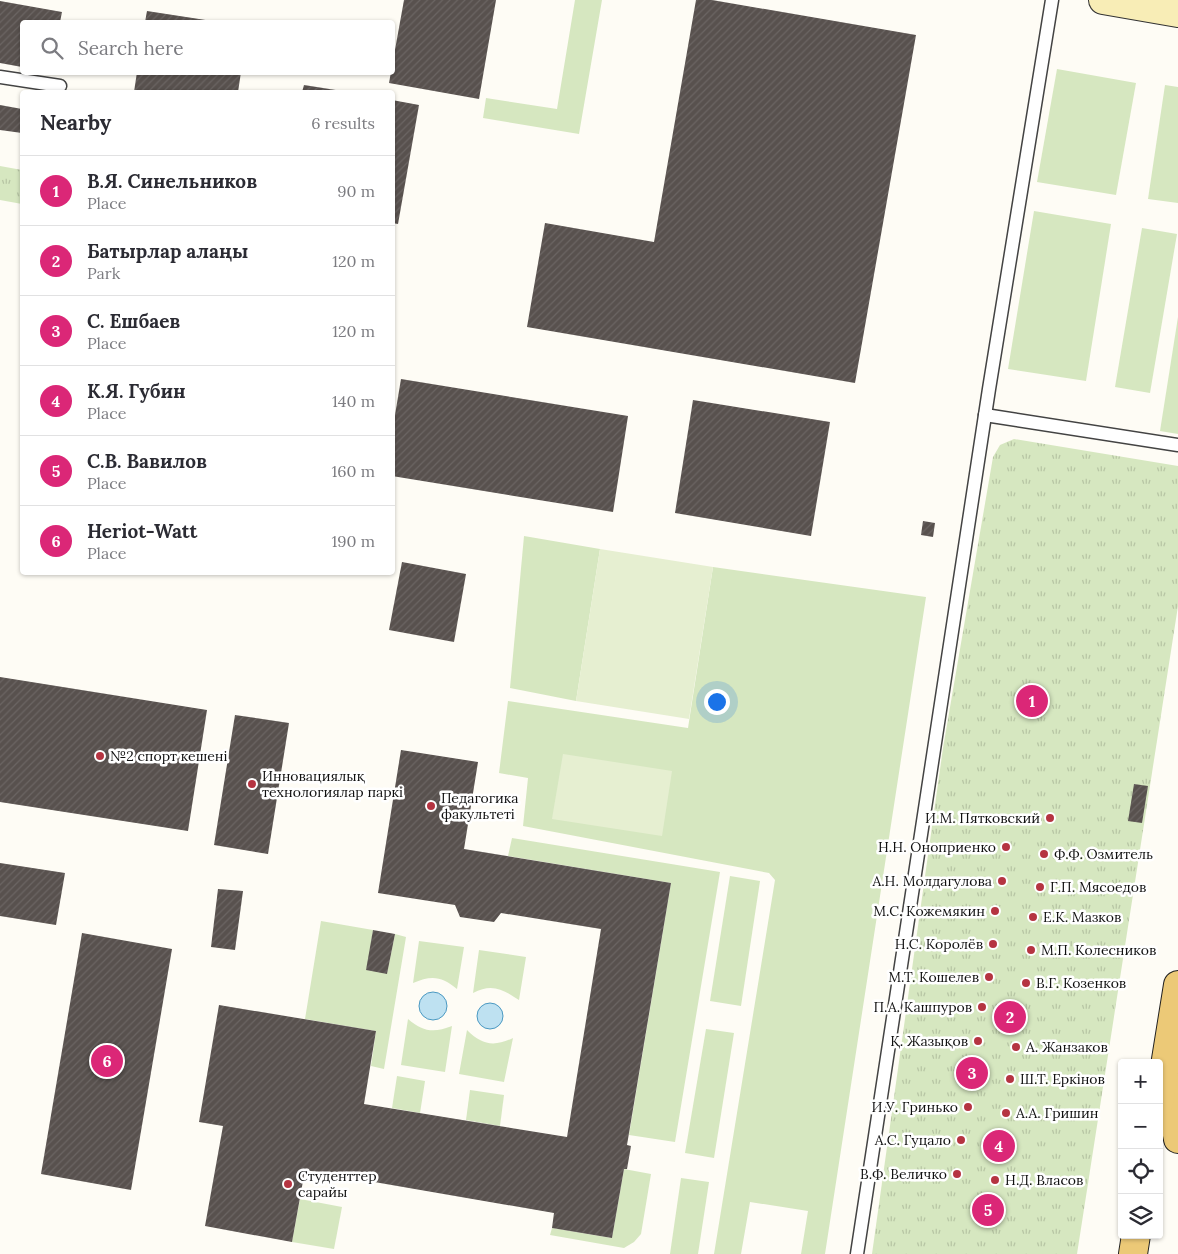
<!DOCTYPE html>
<html lang="en">
<head>
<meta charset="utf-8">
<style>
	body { margin:0; font-family:Lora,serif; background:#f2f2f3; color:#2b2b33 }
	.controls { position:absolute; right:15px; bottom:15px; display:grid; overflow:hidden; border-radius:5px; box-shadow:0 1px 4px #0004 }
	.controls button { width:45px; height:45px; display:grid; place-items:center; padding:0; border:0; border-bottom:1px solid #e1e1e2; background:#fff; color:#2b2b33; font:25px sans-serif }
	.you { position:absolute; left:716px; top:701px; width:18px; height:18px; margin:-12px; border:4px solid #fff; border-radius:50%; background:#1a73e8; box-shadow:0 0 0 8px #1a73e833 }
	.badge { display:grid; place-items:center; width:32px; height:32px; border-radius:50%; background:#db2777; color:#fff; font-size:16px; font-weight:700 }
	.pin { position:absolute; translate:-50% -50%; border:2px solid #fff; box-shadow:0 1px 5px #0006 }
	.list { margin:0; padding:0; list-style:none }
	h2 { display:flex; justify-content:space-between; align-items:center; height:65px; margin:0; padding:0 20px; font-size:21px }
	h2 small { font-size:16px; font-weight:400; color:#7c7c81 }
	.list li { display:grid; grid-template-columns:32px 1fr auto; gap:15px; align-items:center; box-sizing:border-box; height:70px; padding:0 20px; border-top:1px solid #e1e1e2 }
	.list b { display:block; font-size:19px; white-space:nowrap }
	.list p { margin:0; font-size:16px; white-space:nowrap; color:#7c7c81 }
	.list em { font-size:16px; font-style:normal; color:#7c7c81 }
	.icon { flex:none; width:28px; height:28px; fill:none; stroke:currentColor; stroke-width:2; stroke-linecap:round; stroke-linejoin:round }
	.map { position:relative; flex:none; width:1178px; height:1254px; overflow:hidden }
	.search { position:absolute; background:#fff; box-shadow:0 1px 4px #0004; left:20px; top:20px; width:375px; height:55px; display:flex; align-items:center; gap:12px; box-sizing:border-box; padding:0 18px; border-radius:5px; color:#7c7c81; font-size:19px }
	.panel { position:absolute; background:#fff; box-shadow:0 1px 4px #0004; left:20px; top:90px; width:375px; height:485px; border-radius:5px }
	.map>svg:first-child { display:block }
	.grass { fill:#d6e7c0 }
	.park { fill:url(#park-tufts) }
	.pitch { fill:#e6efd1 }
	.water { fill:#bee1f1; stroke:#4b99c2 }
	.building { fill:url(#building-hatch) }
	.lines { fill:none; stroke-linecap:round; stroke-linejoin:round }
	.lane-casing { stroke:#434343; stroke-width:15 }
	.secondary-casing { stroke:#323232; stroke-width:30 }
	.primary-casing { stroke:#212121; stroke-width:30 }
	.lane { stroke:#fff; stroke-width:12 }
	.secondary { stroke:#f8edb6; stroke-width:28 }
	.primary { stroke:#ecc977; stroke-width:28 }
	.poi-dot { fill:#b53441; stroke:#fff; stroke-width:2 }
	.labels { text-anchor:middle; stroke-width:5; stroke-linejoin:round; paint-order:stroke }
	.poi-label { font-size:14px; fill:#101010; stroke:#fff; text-anchor:start }
</style>
</head>
<body>
<div class="map">
<svg width="1178" height="1254" viewBox="0 0 1178 1254">
	<defs>
		<pattern id="park-tufts" width="24" height="20" patternUnits="userSpaceOnUse" patternTransform="scale(1.25)"><rect width="24" height="20" fill="#d6e7c0"/><path d="M3 7l-1-3M5 7V3M7 7l1-3M15 17l-1-3M17 17v-4M19 17l1-3" fill="none" stroke="#b7c5a4"/></pattern>
		<pattern id="building-hatch" width="6" height="6" patternUnits="userSpaceOnUse" patternTransform="scale(1.25)"><rect width="6" height="6" fill="#58514e"/><path d="M-1 1l2-2M0 6l6-6M5 7l2-2" fill="none" stroke="#6b6563"/></pattern>
	</defs>
	<rect width="100%" height="100%" fill="#fefcf5"/>
	<!-- grass -->
	<g class="grass">
		<polygon points="575,0 602,0 579,134 483,118 486,98 557,109"/>
		<polygon points="1057,69 1136,83 1116,195 1037,182"/>
		<polygon points="1165,85 1178,87 1178,203 1148,199"/>
		<polygon points="1034,211 1111,224 1086,381 1008,369"/>
		<polygon points="1142,228 1177,234 1150,393 1115,387"/>
		<polygon points="1178,317 1178,434 1160,431"/>
		<polygon points="524,536 600,549 576,701 510,688"/>
		<polygon points="713,567 926,597 825,1254 801,1254 808,1211 750,1202 741,1254 714,1254 775,880 769,873 523,826 528,778 499,773 508,701 688,728"/>
		<polygon points="512,838 720,872 675,1142 629,1135 671,883 508,856"/>
		<polygon points="730,876 760,881 741,1006 710,1001"/>
		<polygon points="321,921 373,930 367,970 387,973 395,934 406,937 384,1069 371,1066 376,1031 305,1019"/>
		<path d="M419 941 464 947 457 989C442 976 431 975 413 983Z"/>
		<path d="M479 950 526 957 519 1000C502 989 492 983 473 993Z"/>
		<path d="M408 1019C423 1032 434 1033 452 1026L445 1072 401 1065Z"/>
		<polygon points="706,1029 734,1033 714,1158 685,1153"/>
		<path d="M467 1030C482 1045 494 1047 513 1038L504 1082 459 1074Z"/>
		<polygon points="397,1076 425,1081 420,1113 392,1108"/>
		<polygon points="470,1090 504,1095 500,1126 466,1120"/>
		<polygon points="624,1169 651,1174 641,1234 634,1242 624,1248 550,1235 552,1228 612,1238"/>
		<polygon points="681,1178 709,1182 698,1254 670,1254"/>
		<polygon points="300,1199 342,1207 334,1249 292,1242"/>
	</g>
	<!-- park -->
	<g class="park">
		<polygon points="0,166 22,170 22,204 0,200"/>
		<polygon points="1014,439 1178,466 1178,606 1077,1254 872,1254 943,748 993,457 1000,445"/>
	</g>
	<!-- pitch -->
	<g class="pitch">
		<polygon points="600,549 713,567 689,719 576,701"/>
		<polygon points="563,754 672,771 662,836 552,819"/>
	</g>
	<!-- water -->
	<g class="water">
		<circle cx="433" cy="1006" r="14"/>
		<circle cx="490" cy="1016" r="13"/>
	</g>
	<!-- building -->
	<g class="building">
		<polygon points="404,0 496,0 479,99 389,83"/>
		<polygon points="696,0 712,0 916,35 855,383 527,327 545,223 654,242"/>
		<polygon points="0,1 62,12 60,22 22,22 22,67 0,63"/>
		<polygon points="147,11 212,21 212,22 145,22"/>
		<polygon points="137,72 241,72 238,92 134,92"/>
		<polygon points="304,85 342,91 342,92 302,92"/>
		<polygon points="392,100 419,105 398,224 392,223"/>
		<polygon points="0,105 22,109 22,133 0,130"/>
		<polygon points="401,379 628,416 613,512 392,476 392,433"/>
		<polygon points="693,400 830,422 811,536 675,513"/>
		<polygon points="923,521 935,523 933,537 921,535"/>
		<polygon points="402,562 466,574 454,642 389,630"/>
		<polygon points="0,677 207,710 188,831 0,802"/>
		<polygon points="235,715 289,723 268,854 214,845"/>
		<polygon points="401,750 478,762 464,849 671,883 627,1145 631,1146 627,1169 624,1169 612,1238 552,1228 554,1213 305,1170 292,1242 205,1226 223,1126 199,1122 219,1005 376,1031 364,1104 567,1137 601,929 501,913 494,922 460,917 455,905 378,893"/>
		<polygon points="1134,784 1148,786 1142,823 1128,821"/>
		<polygon points="0,863 65,873 56,925 0,916"/>
		<polygon points="218,889 243,891 235,950 211,947"/>
		<polygon points="373,930 395,934 387,974 366,970"/>
		<polygon points="82,933 172,949 131,1190 41,1174"/>
	</g>
	<g class="lines">
		<defs>
			<g id="lane">
				<polyline points="0,77 60,86"/>
				<polyline points="985,415 1178,445"/>
				<polyline points="857,1254 989,389 1052,0"/>
			</g>
			<polyline id="secondary" points="1103,0 1178,13"/>
			<g id="primary">
				<polyline points="1165,1079 1178,1139"/>
				<polyline points="1159,1103 1178,985"/>
				<polyline points="1133,1254 1136,1235"/>
			</g>
		</defs>
		<!-- lane casing -->
		<use href="#lane" class="lane-casing"/>
		<!-- secondary casing -->
		<use href="#secondary" class="secondary-casing"/>
		<!-- primary casing -->
		<use href="#primary" class="primary-casing"/>
		<!-- lane -->
		<use href="#lane" class="lane"/>
		<!-- secondary -->
		<use href="#secondary" class="secondary"/>
		<!-- primary -->
		<use href="#primary" class="primary"/>
	</g>
	<!-- markers -->
	<g class="poi-dot">
		<circle cx="100" cy="756" r="5"/>
		<circle cx="252" cy="784" r="5"/>
		<circle cx="431" cy="806" r="5"/>
		<circle cx="1050" cy="818" r="5"/>
		<circle cx="1006" cy="847" r="5"/>
		<circle cx="1044" cy="854" r="5"/>
		<circle cx="1002" cy="881" r="5"/>
		<circle cx="1040" cy="887" r="5"/>
		<circle cx="995" cy="911" r="5"/>
		<circle cx="1033" cy="917" r="5"/>
		<circle cx="993" cy="944" r="5"/>
		<circle cx="1031" cy="950" r="5"/>
		<circle cx="989" cy="977" r="5"/>
		<circle cx="1026" cy="983" r="5"/>
		<circle cx="982" cy="1007" r="5"/>
		<circle cx="978" cy="1041" r="5"/>
		<circle cx="1016" cy="1047" r="5"/>
		<circle cx="1010" cy="1079" r="5"/>
		<circle cx="968" cy="1107" r="5"/>
		<circle cx="1006" cy="1113" r="5"/>
		<circle cx="961" cy="1140" r="5"/>
		<circle cx="957" cy="1174" r="5"/>
		<circle cx="995" cy="1180" r="5"/>
		<circle cx="288" cy="1184" r="5"/>
	</g>
	<g class="labels">
		<!-- poi labels -->
		<g class="poi-label">
			<text x="110" y="761">№2 спорт кешені</text>
			<text x="262" y="781">Инновациялық<tspan x="262" dy="16">технологиялар паркі</tspan></text>
			<text x="441" y="803">Педагогика<tspan x="441" dy="16">факультеті</tspan></text>
			<text x="1040" y="823" text-anchor="end">И.М. Пятковский</text>
			<text x="996" y="852" text-anchor="end">Н.Н. Оноприенко</text>
			<text x="1054" y="859">Ф.Ф. Озмитель</text>
			<text x="992" y="886" text-anchor="end">А.Н. Молдагулова</text>
			<text x="1050" y="892">Г.П. Мясоедов</text>
			<text x="985" y="916" text-anchor="end">М.С. Кожемякин</text>
			<text x="1043" y="922">Е.К. Мазков</text>
			<text x="983" y="949" text-anchor="end">Н.С. Королёв</text>
			<text x="1041" y="955">М.П. Колесников</text>
			<text x="979" y="982" text-anchor="end">М.Т. Кошелев</text>
			<text x="1036" y="988">В.Г. Козенков</text>
			<text x="972" y="1012" text-anchor="end">П.А. Кашпуров</text>
			<text x="968" y="1046" text-anchor="end">Қ. Жазықов</text>
			<text x="1026" y="1052">А. Жанзаков</text>
			<text x="1020" y="1084">Ш.Т. Еркінов</text>
			<text x="958" y="1112" text-anchor="end">И.У. Гринько</text>
			<text x="1016" y="1118">А.А. Гришин</text>
			<text x="951" y="1145" text-anchor="end">А.С. Гуцало</text>
			<text x="947" y="1179" text-anchor="end">В.Ф. Величко</text>
			<text x="298" y="1181">Студенттер<tspan x="298" dy="16">сарайы</tspan></text>
			<text x="1005" y="1185">Н.Д. Власов</text>
		</g>
	</g>
</svg>
<div class="controls">
<button>+</button>
<button>−</button>
<button><svg class="icon" aria-label="locate" viewBox="0 0 24 24"><circle cx="12" cy="12" r="6"/><path d="M12 2v4M12 18v4M2 12h4M18 12h4"/></svg></button>
<button><svg class="icon" aria-label="layers" viewBox="0 0 24 24"><path d="M12 4l9 5-9 5-9-5zM3 14l9 5 9-5"/></svg></button>
</div>
<div class="you"></div>
<div class="pin badge" style="left:1032px;top:701px">1</div>
<div class="pin badge" style="left:1010px;top:1017px">2</div>
<div class="pin badge" style="left:972px;top:1073px">3</div>
<div class="pin badge" style="left:999px;top:1146px">4</div>
<div class="pin badge" style="left:988px;top:1210px">5</div>
<div class="pin badge" style="left:107px;top:1061px">6</div>
<div class="search"><svg class="icon" aria-label="search" viewBox="0 0 24 24"><circle cx="10" cy="10" r="6"/><path d="M15 15l6 6"/></svg>Search here</div>
<section class="panel">
<h2>Nearby<small>6 results</small></h2>
<ul class="list">
<li><span class="badge">1</span><div><b>В.Я. Синельников</b><p>Place</p></div><em>90 m</em></li>
<li><span class="badge">2</span><div><b>Батырлар алаңы</b><p>Park</p></div><em>120 m</em></li>
<li><span class="badge">3</span><div><b>С. Ешбаев</b><p>Place</p></div><em>120 m</em></li>
<li><span class="badge">4</span><div><b>К.Я. Губин</b><p>Place</p></div><em>140 m</em></li>
<li><span class="badge">5</span><div><b>С.В. Вавилов</b><p>Place</p></div><em>160 m</em></li>
<li><span class="badge">6</span><div><b>Heriot-Watt</b><p>Place</p></div><em>190 m</em></li>
</ul>
</section>
</div>
</body>
</html>
